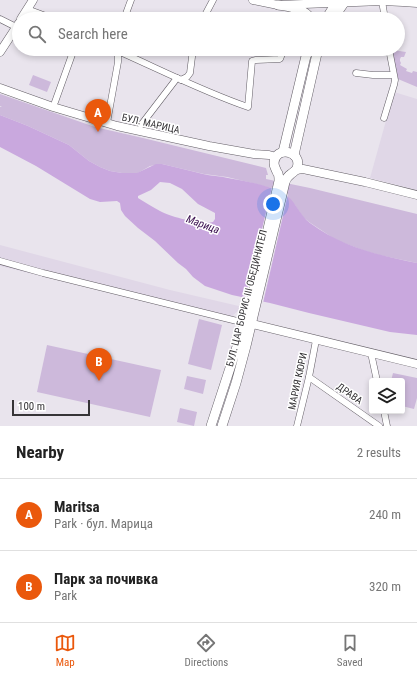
<!DOCTYPE html>
<html lang="en">
<head>
<meta charset="utf-8">
<style>
	body { margin:0; font-family:"Roboto Condensed",sans-serif; background:#f6f6f6; color:#222 }
	.controls { position:absolute; right:12px; bottom:12px; display:grid; overflow:hidden; border-radius:4px; box-shadow:0 2px 6px #0003 }
	.controls button { width:36px; height:36px; display:grid; place-items:center; padding:0; border:0; border-bottom:1px solid #e0e0e0; background:#fff; color:#222; font:20px sans-serif }
	.scale { position:absolute; left:12px; bottom:10px; width:78px; box-sizing:border-box; padding-left:4px; border:2px solid #363437; border-top:0; font-size:11px; line-height:14px; white-space:nowrap; color:#363437; -webkit-text-stroke:3px #fff; paint-order:stroke }
	.you { position:absolute; left:273px; top:204px; width:14px; height:14px; margin:-10px; border:3px solid #fff; border-radius:50%; background:#1a73e8; box-shadow:0 0 0 6px #1a73e833 }
	.badge { display:grid; place-items:center; width:26px; height:26px; border-radius:50%; background:#ea580c; color:#fff; font-size:13px; font-weight:700 }
	.pin { position:absolute; translate:-50% -33px; filter:drop-shadow(0 1px 2px #0008) }
	.pin::after { content:''; position:absolute; top:21px; width:14px; height:12px; background:inherit; clip-path:polygon(0 0,100% 0,50% 100%) }
	.list { margin:0; padding:0; list-style:none }
	h2 { display:flex; justify-content:space-between; align-items:center; height:52px; margin:0; padding:0 16px; font-size:17px }
	h2 small { font-size:13px; font-weight:400; color:#767676 }
	.list li { display:grid; grid-template-columns:26px 1fr auto; gap:12px; align-items:center; box-sizing:border-box; height:72px; padding:0 16px; border-top:1px solid #e0e0e0 }
	.list b { display:block; font-size:15px; white-space:nowrap }
	.list p { margin:0; font-size:13px; white-space:nowrap; color:#767676 }
	.list em { font-size:13px; font-style:normal; color:#767676 }
	.icon { flex:none; width:22px; height:22px; fill:none; stroke:currentColor; stroke-width:2; stroke-linecap:round; stroke-linejoin:round }
	.map { position:relative; flex:none; width:417px; height:426px; overflow:hidden }
	.search { position:absolute; background:#fff; box-shadow:0 2px 6px #0003; left:12px; right:12px; top:12px; height:44px; display:flex; align-items:center; gap:10px; box-sizing:border-box; padding:0 14px; border-radius:22px; color:#767676; font-size:15px }
	.sheet { height:196px; background:#fff }
	nav { display:flex; justify-content:space-around; align-items:center; box-sizing:border-box; height:56px; border-top:1px solid #e0e0e0; background:#fff; font-size:11px; color:#767676 }
	nav a { display:grid; justify-items:center; gap:2px }
	nav .on { color:#ea580c }
	.map>svg:first-child { display:block }
	.built { fill:#e0d7e7 }
	.green { fill:#cdb9db }
	.water { fill:#c9a8de; fill-rule:evenodd }
	.pier { fill:#e9e4ed }
	.lines { fill:none; stroke-linecap:round; stroke-linejoin:round }
	.street-casing { stroke:#635e66; stroke-width:7 }
	.secondary-casing { stroke:#635e66; stroke-width:9 }
	.primary-casing { stroke:#635e66; stroke-width:10 }
	.street { stroke:#fff; stroke-width:6 }
	.secondary { stroke:#fff; stroke-width:8 }
	.primary { stroke:#fff; stroke-width:9 }
	.labels { text-anchor:middle; stroke-width:3; stroke-linejoin:round; paint-order:stroke }
	.street-label { font-size:10px; fill:#363437; stroke:#fff }
	.water-label { font-size:11px; font-style:italic; fill:#3b1050; stroke:#fff }
</style>
</head>
<body>
<div class="map">
<svg width="417" height="426" viewBox="0 0 417 426">
	<rect width="100%" height="100%" fill="#e9e4ed"/>
	<!-- built -->
	<g class="built">
		<polygon points="394,92 417,99 417,190 370,178"/>
		<polygon points="0,245 170,290 243,307 233,315 231,323 196,313 0,266"/>
	</g>
	<!-- green -->
	<g class="green">
		<polygon points="392,50 406,52 404,57 401,57 400,59 400,61 401,63 400,65 407,69 406,71 412,73 413,71 417,72 417,87 398,79"/>
		<polygon points="33,75 51,82 47,92 29,85"/>
		<polygon points="0,94 95,127 143,138 266,168 268,175 266,175 266,179 310,188 417,214 417,263 379,255 365,251 336,240 309,222 303,217 295,205 274,189 256,184 227,177 204,174 162,164 150,166 138,173 122,173 110,171 100,167 89,161 69,145 28,126 0,115 0,107 2,107 0,106"/>
		<polygon points="199,319 222,325 211,370 188,364"/>
		<polygon points="47,345 161,370 150,417 37,392"/>
		<polygon points="393,373 417,378 417,398 414,409 402,406 402,381 391,381"/>
		<polygon points="187,376 206,380 203,394 184,389"/>
		<polygon points="180,408 197,412 194,426 177,422"/>
	</g>
	<!-- water -->
	<path class="water" d="M0 115 28 126 69 145 89 161 100 167 110 171 122 173H137L156 164H162C176 167 190 171 203 174 211 176 220 176 228 178 246 181 267 185 283 193 295 199 299 215 310 223 342 247 378 255 417 263V335L390 332 309 313 270 303 232 295 205 286 193 277 186 269 178 263 155 241 138 228 125 216 121 210 120 203 117 201 100 202 90 199 36 166 0 147ZM160 182 170 183 182 189 198 204 215 213V219L213 222C201 225 171 217 160 211 152 207 145 202 138 198V196L151 190Z"/>
	<!-- pier -->
	<polygon class="pier" points="272,187 286,192 288,194 263,303 245,300"/>
	<g class="lines">
		<defs>
			<g id="street">
				<polyline points="382,1 385,19"/>
				<polyline points="27,9 54,19"/>
				<polyline points="125,16 137,19"/>
				<polyline points="0,19 16,27"/>
				<polyline points="124,19 131,0"/>
				<polyline points="203,19 213,0"/>
				<path d="M118 51C161 70 204 92 248 107L252 61 256 60 280 59 284 49"/>
				<polyline points="356,73 373,75 393,75"/>
				<polyline points="181,80 187,77 190,73 193,49"/>
				<polyline points="55,102 74,49"/>
				<polyline points="384,118 394,85 395,80 389,49"/>
				<polyline points="107,123 118,62 118,49"/>
				<polyline points="141,125 177,78"/>
				<polyline points="0,261 43,273 245,323"/>
				<polyline points="371,353 377,381"/>
				<polyline points="309,377 379,426"/>
				<polyline points="384,411 387,426"/>
				<polyline points="297,426 309,377 316,340"/>
			</g>
			<g id="secondary">
				<polyline points="253,0 278,5 382,1 403,2 417,3"/>
				<polyline points="21,19 33,0"/>
				<polyline points="0,52 19,23"/>
				<polyline points="0,88 53,107 117,126 209,146 254,154 269,155 276,157"/>
				<polyline points="296,170 303,169 365,182 417,195"/>
				<polyline points="252,324 417,364"/>
			</g>
			<g id="primary">
				<path d="M278 5C290 7 304 8 311 19"/>
				<polyline points="326,19 338,0"/>
				<polyline points="333,19 346,0"/>
				<polyline points="283,152 306,56 310,49"/>
				<polyline points="294,155 318,49"/>
				<path d="M211 426 250 307 279 181C279 178 279 174 277 172 276 169 274 167 274 163 275 145 303 151 297 168 296 171 293 172 291 174 288 176 286 179 285 182L246 346 236 383 222 426"/>
			</g>
		</defs>
		<!-- street casing -->
		<use href="#street" class="street-casing"/>
		<!-- secondary casing -->
		<use href="#secondary" class="secondary-casing"/>
		<!-- primary casing -->
		<use href="#primary" class="primary-casing"/>
		<!-- street -->
		<use href="#street" class="street"/>
		<!-- secondary -->
		<use href="#secondary" class="secondary"/>
		<!-- primary -->
		<use href="#primary" class="primary"/>
	</g>
	<g class="labels">
		<!-- street labels -->
		<g class="street-label">
			<text transform="translate(151 123) rotate(13)" y="4">БУЛ. МАРИЦА</text>
			<text transform="translate(246 298) rotate(-76)" y="4">БУЛ. ЦАР БОРИС III ОБЕДИНИТЕЛ</text>
			<text transform="translate(297 381) rotate(-78)" y="4">МАРИЯ КЮРИ</text>
			<text transform="translate(350 393) rotate(35)" y="4">ДРАВА</text>
		</g>
		<!-- water labels -->
		<g class="water-label">
			<text transform="translate(203 224) rotate(20)" y="4">Марица</text>
		</g>
	</g>
</svg>
<div class="controls">
<button><svg class="icon" aria-label="layers" viewBox="0 0 24 24"><path d="M12 4l9 5-9 5-9-5zM3 14l9 5 9-5"/></svg></button>
</div>
<div class="scale">100 m</div>
<div class="you"></div>
<div class="pin badge" style="left:98px;top:132px">A</div>
<div class="pin badge" style="left:99px;top:381px">B</div>
<div class="search"><svg class="icon" aria-label="search" viewBox="0 0 24 24"><circle cx="10" cy="10" r="6"/><path d="M15 15l6 6"/></svg>Search here</div>
</div>
<section class="sheet">
<h2>Nearby<small>2 results</small></h2>
<ul class="list">
<li><span class="badge">A</span><div><b>Maritsa</b><p>Park · бул. Марица</p></div><em>240 m</em></li>
<li><span class="badge">B</span><div><b>Парк за почивка</b><p>Park</p></div><em>320 m</em></li>
</ul>
</section>
<nav>
<a class="on"><svg class="icon" aria-label="map" viewBox="0 0 24 24"><path d="M3 6l6-2 6 2 6-2v14l-6 2-6-2-6 2zM9 4v14M15 6v14"/></svg>Map</a>
<a><svg class="icon" aria-label="directions" viewBox="0 0 24 24"><path d="M12 3l9 9-9 9-9-9zM9 14v-3h6M13 9l2 2-2 2"/></svg>Directions</a>
<a><svg class="icon" aria-label="saved" viewBox="0 0 24 24"><path d="M7 4h10v16l-5-4-5 4z"/></svg>Saved</a>
</nav>
</body>
</html>
